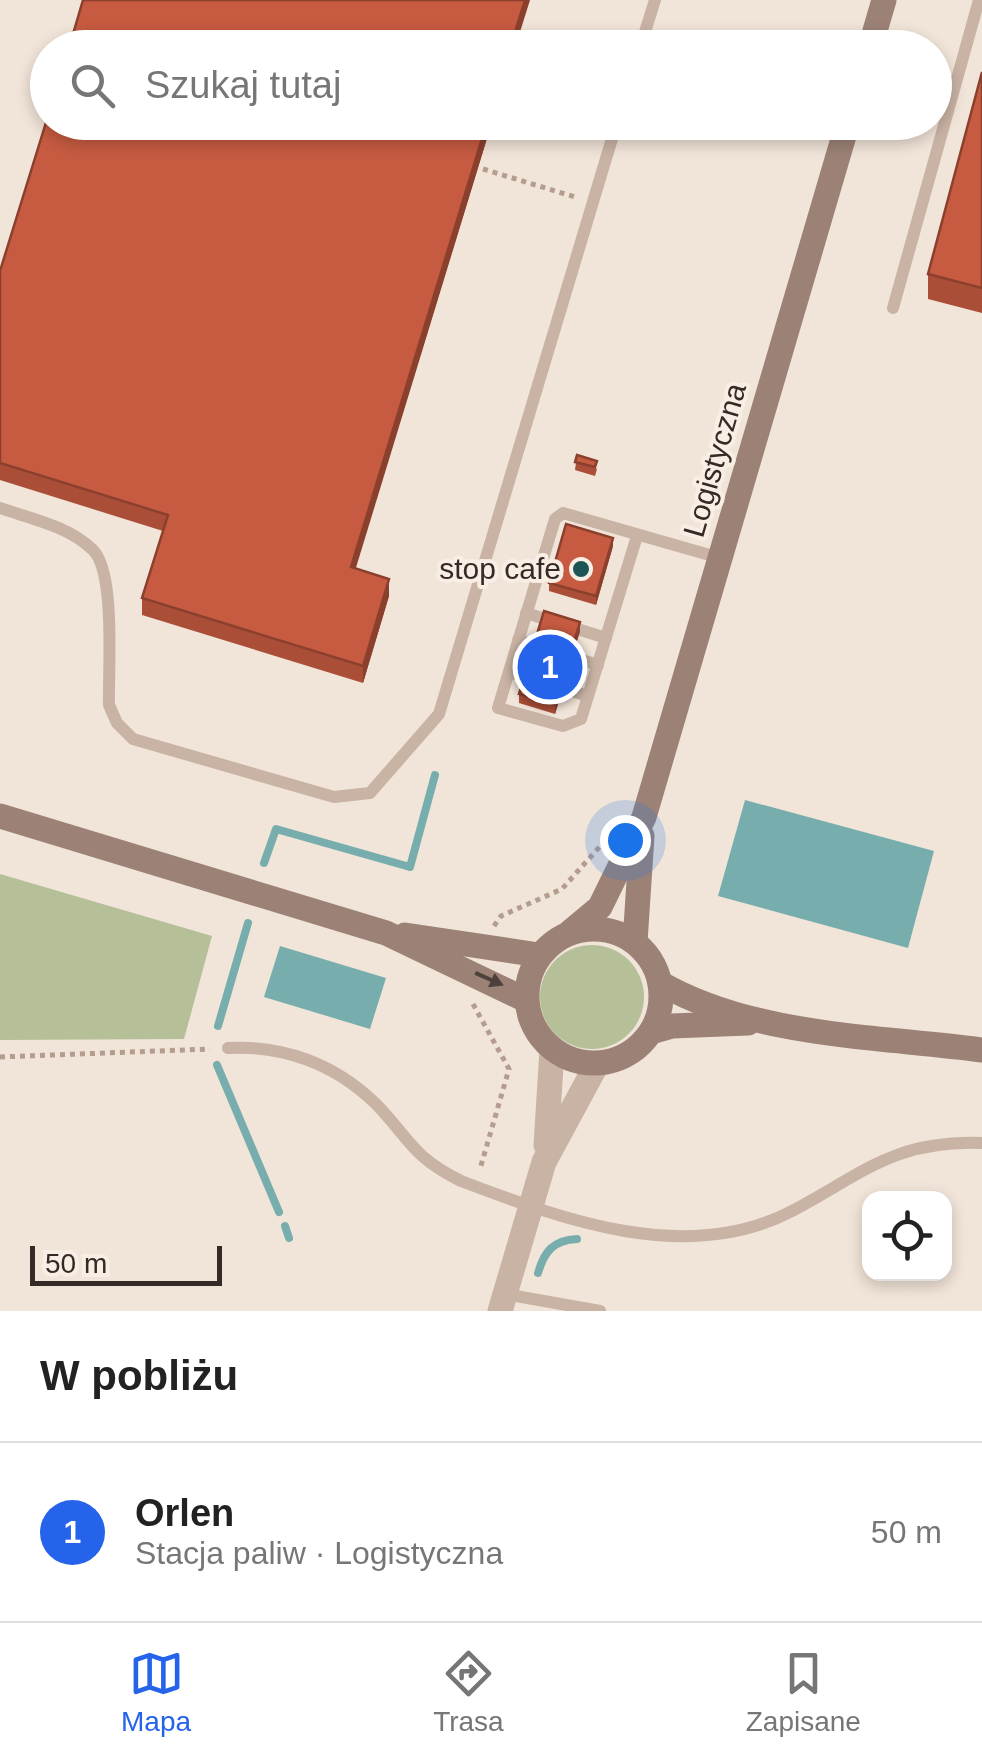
<!DOCTYPE html>
<html lang="pl">
<head>
<meta charset="utf-8">
<style>
	body { margin:0; font-family:Arial,sans-serif; background:#f2f2f2; color:#222 }
	.controls { position:absolute; right:30px; bottom:30px; display:grid; overflow:hidden; border-radius:20px; box-shadow:0 5px 15px #0003 }
	.controls button { width:90px; height:90px; display:grid; place-items:center; padding:0; border:0; border-bottom:2px solid #e0e0e0; background:#fff; color:#222; font:50px sans-serif }
	.scale { position:absolute; left:30px; bottom:25px; width:192px; box-sizing:border-box; padding-left:10px; border:5px solid #342a26; border-top:0; font-size:28px; line-height:35px; white-space:nowrap; color:#342a26; -webkit-text-stroke:8px #f9eee4; paint-order:stroke }
	.you { position:absolute; left:625px; top:840px; width:35px; height:35px; margin:-25px; border:8px solid #fff; border-radius:50%; background:#1a73e8; box-shadow:0 0 0 15px #1a73e833 }
	.badge { display:grid; place-items:center; width:65px; height:65px; border-radius:50%; background:#2563eb; color:#fff; font-size:32px; font-weight:700 }
	.pin { position:absolute; translate:-50% -50%; border:5px solid #fff; box-shadow:0 2px 10px #0006 }
	.list { margin:0; padding:0; list-style:none }
	h2 { display:flex; justify-content:space-between; align-items:center; height:130px; margin:0; padding:0 40px; font-size:42px }
	h2 small { font-size:32px; font-weight:400; color:#767676 }
	.list li { display:grid; grid-template-columns:65px 1fr auto; gap:30px; align-items:center; box-sizing:border-box; height:180px; padding:0 40px; border-top:2px solid #e0e0e0 }
	.list b { display:block; font-size:38px; white-space:nowrap }
	.list p { margin:0; font-size:32px; white-space:nowrap; color:#767676 }
	.list em { font-size:32px; font-style:normal; color:#767676 }
	.icon { flex:none; width:55px; height:55px; fill:none; stroke:currentColor; stroke-width:2; stroke-linecap:round; stroke-linejoin:round }
	.map { position:relative; flex:none; width:982px; height:1311px; overflow:hidden }
	.search { position:absolute; background:#fff; box-shadow:0 5px 15px #0003; left:30px; right:30px; top:30px; height:110px; display:flex; align-items:center; gap:25px; box-sizing:border-box; padding:0 35px; border-radius:55px; color:#767676; font-size:38px }
	.sheet { height:310px; background:#fff }
	nav { display:flex; justify-content:space-around; align-items:center; box-sizing:border-box; height:140px; border-top:2px solid #e0e0e0; background:#fff; font-size:28px; color:#767676 }
	nav a { display:grid; justify-items:center; gap:5px }
	nav .on { color:#2563eb }
	.map>svg:first-child { display:block }
	.green { fill:#b5c099 }
	.water { fill:#77aead }
	.lines { fill:none; stroke-linecap:round; stroke-linejoin:round }
	.stream { stroke:#77aead; stroke-width:8 }
	.path { stroke:#b49d8f; stroke-width:5; stroke-dasharray:5 5; stroke-linecap:butt }
	.lane { stroke:#c9b3a5; stroke-width:12 }
	.street { stroke:#c9b3a5; stroke-width:25 }
	.secondary { stroke:#9c8276; stroke-width:25 }
	.wall { fill:#aa4e38 }
	.shaded-wall { fill:#8b402e }
	.building { fill:#c65b41; stroke:#8b402e; stroke-width:2.5 }
	.oneway { fill:#4e403a }
	.poi-dot { fill:#1c5555; stroke:#f9eee4; stroke-width:4 }
	.labels { text-anchor:middle; stroke-width:8; stroke-linejoin:round; paint-order:stroke }
	.street-label { font-size:30px; fill:#342a26; stroke:#f9eee4 }
	.poi-label { font-size:30px; fill:#342a26; stroke:#f9eee4; text-anchor:end }
</style>
</head>
<body>
<div class="map">
<svg width="982" height="1311" viewBox="0 0 982 1311">
	<rect width="100%" height="100%" fill="#f1e4d8"/>
	<!-- green -->
	<g class="green">
		<polygon points="0,874 212,936 184,1039 0,1040"/>
		<circle cx="592" cy="997" r="52"/>
	</g>
	<!-- water -->
	<g class="water">
		<polygon points="745,800 934,851 908,948 718,896"/>
		<polygon points="280,946 386,978 370,1029 264,997"/>
	</g>
	<g class="lines">
		<!-- stream -->
		<g class="stream">
			<polyline points="264,863 276,829 410,867 435,775"/>
			<polyline points="218,1026 248,923"/>
			<polyline points="217,1065 279,1212"/>
			<polyline points="285,1226 289,1238"/>
			<path d="M538 1273C544 1252 553 1240 577 1239"/>
		</g>
		<!-- path -->
		<g class="path">
			<polyline points="483,169 575,197"/>
			<polyline points="494,926 501,916 562,889 602,844"/>
			<polyline points="473,1004 509,1069 480,1169"/>
			<polyline points="0,1057 210,1049"/>
		</g>
		<!-- lane -->
		<g class="lane">
			<polyline points="640,48 655,0"/>
			<polyline points="893,308 979,0"/>
			<path d="M0 508C32 519 68 526 93 550 116 573 108 671 109 705L117 723 133 739 334 797 370 793 439 714 617 122"/>
			<polyline points="637,536 581,719 563,726 498,708 555,519 563,513 720,558"/>
			<polyline points="526,613 606,638"/>
			<polyline points="518,640 598,665"/>
			<polyline points="509,672 588,696"/>
			<path d="M228 1048C284 1045 335 1064 376 1104 410 1139 412 1157 461 1181 564 1220 688 1266 792 1211 864 1173 894 1140 982 1143"/>
			<polyline points="505,1294 600,1311"/>
		</g>
		<!-- street -->
		<g class="street">
			<polyline points="546,1145 552,1050"/>
			<polyline points="500,1311 544,1162 597,1064"/>
		</g>
		<!-- secondary -->
		<g class="secondary">
			<polyline points="870,48 884,0"/>
			<polyline points="0,816 386,933 526,1000"/>
			<circle cx="594" cy="996" r="67"/>
			<polyline points="570,932 600,907 644,817 848,122"/>
			<polyline points="405,935 539,955"/>
			<polyline points="635,942 642,836"/>
			<path d="M660 983C754 1037 878 1036 982 1050"/>
			<polyline points="651,1032 672,1026 748,1023"/>
		</g>
	</g>
	<!-- wall -->
	<g class="wall">
		<polygon points="982,72 982,313 928,299 928,274"/>
		<polygon points="492,122 355,568 389,596 363,683 142,615 142,598 163,531 0,480 0,271"/>
		<polygon points="577,455 597,469 595,476 575,470"/>
		<polygon points="613,546 596,605 549,591 549,583"/>
		<polygon points="580,631 555,714 519,703 519,694"/>
	</g>
	<!-- shaded-wall -->
	<g class="shaded-wall">
		<polygon points="525,0 530,0 515,48 510,48"/>
		<polygon points="487,122 492,122 351,584 351,567"/>
		<polygon points="613,538 613,546 596,605 596,596"/>
		<polygon points="389,579 389,596 363,683 363,666"/>
		<polygon points="580,622 580,631 555,714 555,705"/>
	</g>
	<!-- building -->
	<g class="building">
		<polygon points="83,0 525,0 510,48 69,48"/>
		<polygon points="982,72 982,288 928,274"/>
		<polygon points="48,116 48,122 487,122 351,567 389,579 363,666 142,598 168,515 0,463 0,271"/>
		<polygon points="577,455 597,461 595,467 575,462"/>
		<polygon points="566,524 613,538 596,596 549,583"/>
		<polygon points="544,611 580,622 555,705 519,694"/>
	</g>
	<!-- one-way arrows -->
	<defs><path id="oneway-solid" d="M-6-.8H1V-3.2L6.5 0L1 3.2V.8H-6Z" transform="scale(2.5)"/></defs>
	<use class="oneway" href="#oneway-solid" transform="translate(489 979) rotate(24)"/>
	<!-- markers -->
	<circle class="poi-dot" cx="581" cy="569" r="10"/>
	<g class="labels">
		<!-- street labels -->
		<g class="street-label">
			<text transform="translate(715 460) rotate(-74)" y="10">Logistyczna</text>
		</g>
		<!-- poi labels -->
		<g class="poi-label">
			<text x="561" y="579">stop cafe</text>
		</g>
	</g>
</svg>
<div class="controls">
<button><svg class="icon" aria-label="locate" viewBox="0 0 24 24"><circle cx="12" cy="12" r="6"/><path d="M12 2v4M12 18v4M2 12h4M18 12h4"/></svg></button>
</div>
<div class="scale">50 m</div>
<div class="you"></div>
<div class="pin badge" style="left:550px;top:667px">1</div>
<div class="search"><svg class="icon" aria-label="search" viewBox="0 0 24 24"><circle cx="10" cy="10" r="6"/><path d="M15 15l6 6"/></svg>Szukaj tutaj</div>
</div>
<section class="sheet">
<h2>W pobliżu<small></small></h2>
<ul class="list">
<li><span class="badge">1</span><div><b>Orlen</b><p>Stacja paliw · Logistyczna</p></div><em>50 m</em></li>
</ul>
</section>
<nav>
<a class="on"><svg class="icon" aria-label="map" viewBox="0 0 24 24"><path d="M3 6l6-2 6 2 6-2v14l-6 2-6-2-6 2zM9 4v14M15 6v14"/></svg>Mapa</a>
<a><svg class="icon" aria-label="directions" viewBox="0 0 24 24"><path d="M12 3l9 9-9 9-9-9zM9 14v-3h6M13 9l2 2-2 2"/></svg>Trasa</a>
<a><svg class="icon" aria-label="saved" viewBox="0 0 24 24"><path d="M7 4h10v16l-5-4-5 4z"/></svg>Zapisane</a>
</nav>
</body>
</html>
